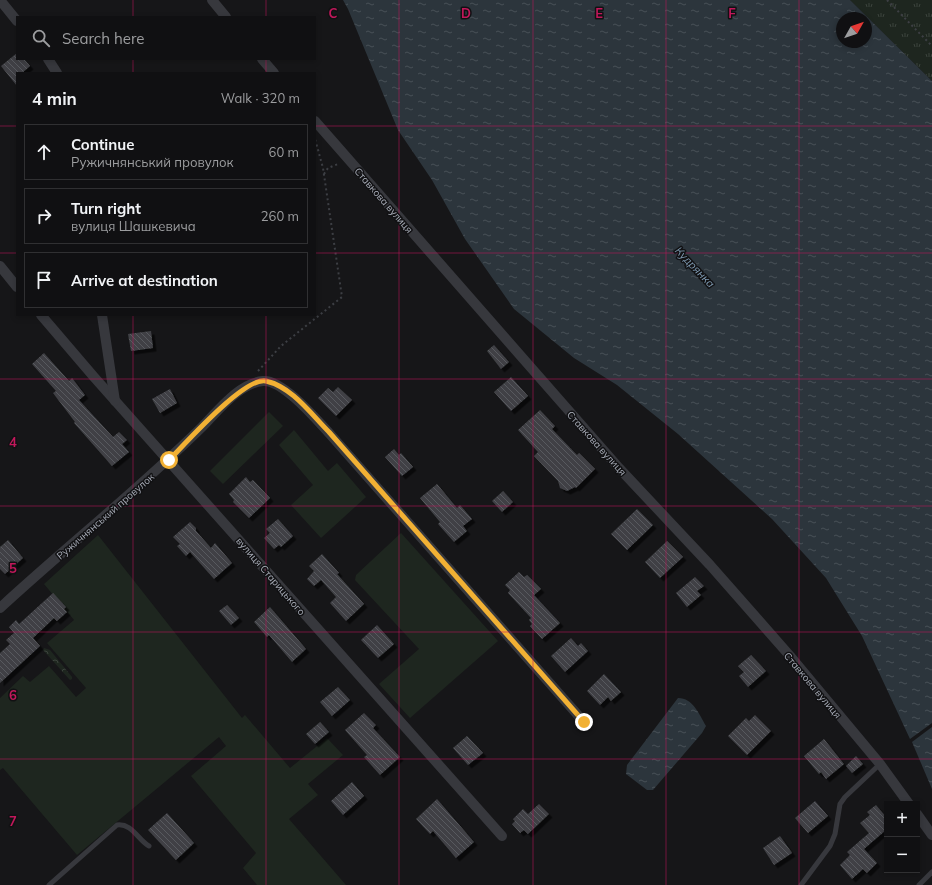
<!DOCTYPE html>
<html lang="en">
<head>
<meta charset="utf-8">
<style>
	body { margin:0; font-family:Mulish,sans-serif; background:#19191b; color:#f1f3f6 }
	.controls { position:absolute; right:12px; bottom:12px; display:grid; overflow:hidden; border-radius:0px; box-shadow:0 2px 6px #0003 }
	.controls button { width:36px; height:36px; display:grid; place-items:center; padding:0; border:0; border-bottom:1px solid #303032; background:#101012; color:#f1f3f6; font:20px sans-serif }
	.compass { position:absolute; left:836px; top:12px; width:36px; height:36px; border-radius:50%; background:#101012; box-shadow:0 2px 6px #0003; rotate:50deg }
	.stop { position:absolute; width:12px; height:12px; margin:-9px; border:3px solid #f2b134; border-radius:50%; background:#fff }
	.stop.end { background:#f2b134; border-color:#fff; box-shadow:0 1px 4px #0008 }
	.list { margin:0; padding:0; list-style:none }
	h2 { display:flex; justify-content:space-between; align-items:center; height:52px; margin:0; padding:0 16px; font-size:17px }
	h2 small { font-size:13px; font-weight:400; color:#9c9d9f }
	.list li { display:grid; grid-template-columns:26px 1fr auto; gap:12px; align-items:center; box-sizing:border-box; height:56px; margin:0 8px 8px; padding:0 8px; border:1px solid #303032; border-radius:0px }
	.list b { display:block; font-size:15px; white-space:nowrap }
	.list p { margin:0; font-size:13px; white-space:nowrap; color:#9c9d9f }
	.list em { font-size:13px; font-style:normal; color:#9c9d9f }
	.icon { flex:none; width:22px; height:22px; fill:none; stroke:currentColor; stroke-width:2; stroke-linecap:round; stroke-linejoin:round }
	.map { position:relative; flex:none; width:932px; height:885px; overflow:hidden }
	.search { position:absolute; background:#101012; box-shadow:0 2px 6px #0003; left:16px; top:16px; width:300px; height:44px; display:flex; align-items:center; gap:10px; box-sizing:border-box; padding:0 14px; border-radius:0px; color:#9c9d9f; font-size:15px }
	.panel { position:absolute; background:#101012; box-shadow:0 2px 6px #0003; left:16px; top:72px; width:300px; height:244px; border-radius:0px }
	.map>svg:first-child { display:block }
	.grass { fill:url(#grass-tufts) }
	.forest { fill:url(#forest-crowns) }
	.green { fill:#1e261f }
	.water { fill:url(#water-ripples); fill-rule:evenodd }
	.building { fill:url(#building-back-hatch); filter:url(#shadow) }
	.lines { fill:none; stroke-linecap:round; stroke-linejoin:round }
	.path { stroke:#3d3f44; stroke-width:2; stroke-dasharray:2 3; stroke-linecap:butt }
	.service { stroke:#37383d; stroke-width:5 }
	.minor { stroke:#37383d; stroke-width:10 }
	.route { stroke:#f2b134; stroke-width:5 }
	.grid { fill:none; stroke:#c2185b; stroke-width:1; stroke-opacity:0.55 }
	.labels { text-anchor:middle; stroke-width:3; stroke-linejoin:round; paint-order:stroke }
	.street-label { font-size:10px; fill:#a8adb8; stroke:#111113 }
	.water-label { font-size:11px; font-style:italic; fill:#7f9bb3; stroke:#111113 }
	.grid-label { font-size:13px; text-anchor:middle; font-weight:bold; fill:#c2185b; stroke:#111113; stroke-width:3; stroke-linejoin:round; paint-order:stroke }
</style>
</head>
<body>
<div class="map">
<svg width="932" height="885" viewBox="0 0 932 885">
	<defs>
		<pattern id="grass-tufts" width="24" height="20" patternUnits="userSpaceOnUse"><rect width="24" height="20" fill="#1e261f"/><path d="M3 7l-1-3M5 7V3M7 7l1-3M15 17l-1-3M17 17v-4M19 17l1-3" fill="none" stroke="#3c433d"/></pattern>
		<pattern id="forest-crowns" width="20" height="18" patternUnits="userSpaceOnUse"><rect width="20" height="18" fill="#1e261f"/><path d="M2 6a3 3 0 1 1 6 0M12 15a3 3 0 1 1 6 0" fill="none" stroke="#3c433d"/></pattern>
		<pattern id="water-ripples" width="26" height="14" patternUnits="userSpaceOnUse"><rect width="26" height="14" fill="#2c353c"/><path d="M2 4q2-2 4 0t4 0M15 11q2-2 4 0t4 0" fill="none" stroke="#485056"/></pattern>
		<pattern id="building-back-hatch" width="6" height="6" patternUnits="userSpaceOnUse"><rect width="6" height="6" fill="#404145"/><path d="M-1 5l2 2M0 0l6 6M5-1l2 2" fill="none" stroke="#595a5e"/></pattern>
		<filter id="shadow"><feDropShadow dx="3.5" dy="3.5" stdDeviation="0" flood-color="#0009"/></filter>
	</defs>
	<rect width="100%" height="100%" fill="#161618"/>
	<!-- grass -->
	<polygon class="grass" points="850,0 932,0 932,81"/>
	<!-- forest -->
	<polygon class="forest" points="44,648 50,650 72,677 72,679 70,680 43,650"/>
	<!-- green -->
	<g class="green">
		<polygon points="269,412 283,426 223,484 210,471"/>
		<polygon points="294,430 328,471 337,463 366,497 321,538 291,505 313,485 279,445"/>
		<polygon points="401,533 498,641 410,718 379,684 419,649 355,580 356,575"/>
		<polygon points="98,535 242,718 245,715 290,768 327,738 343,755 308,784 318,795 289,819 346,885 257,885 243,868 256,853 191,776 226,746 219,737 77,855 3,768 0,770 0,698 23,676 30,682 49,666 76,697 86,688 47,643 74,620 44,584"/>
	</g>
	<!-- water -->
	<g class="water">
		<path d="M343 0H850L932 81V723L910 739 862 636 826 578 772 519 678 434 617 385 574 358 514 309 465 239 432 180 398 130 348 9ZM842 18H866V42H842Z"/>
		<path d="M678 698C693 698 699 714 706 726L702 733 653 790H647L626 774 627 765Z"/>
		<polygon points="932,727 932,789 912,742"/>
	</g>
	<!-- building -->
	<g class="building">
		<polygon points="17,53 17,59 24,59 30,66 22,73 17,73 17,86 1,66"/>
		<polygon points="151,331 153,348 131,351 128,334"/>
		<polygon points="494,345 509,362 501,369 487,351"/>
		<polygon points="44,353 69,381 72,378 85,395 79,400 113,437 119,432 127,440 122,444 129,452 112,466 74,423 75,422 53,393 56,391 32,364"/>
		<polygon points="511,377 528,396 511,411 494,392"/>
		<polygon points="338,387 352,400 336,416 318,398 328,388 333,392"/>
		<polygon points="170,389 177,403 160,413 152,399"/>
		<polygon points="540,410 555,426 552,429 577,455 579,453 595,469 576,488 575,487 567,491 560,488 558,481 534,456 538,452 518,430"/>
		<polygon points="394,449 399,455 401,453 413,467 402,476 385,457"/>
		<polygon points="246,477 250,482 253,480 270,498 249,518 233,502 234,500 229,494"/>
		<polygon points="437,484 457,508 460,505 472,519 463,526 467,531 454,542 438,524 440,522 420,498"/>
		<polygon points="503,491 513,502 502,512 492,501"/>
		<polygon points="637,509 653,525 627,550 611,534"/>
		<polygon points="278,519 293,536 281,547 279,545 274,549 264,538 270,533 266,529"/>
		<polygon points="190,522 196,528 196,531 211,548 215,543 232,563 214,579 190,552 186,556 177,546 180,544 173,537"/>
		<polygon points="8,540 23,558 5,574 0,569 0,547"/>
		<polygon points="667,541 683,557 660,578 645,562"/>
		<polygon points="322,554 339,573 337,574 364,604 346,621 330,603 336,597 321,580 314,586 307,579 314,571 309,566"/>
		<polygon points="519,572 524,577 527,575 541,589 534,595 560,623 542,639 530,626 532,624 529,620 531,618 508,593 510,590 505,585"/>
		<polygon points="695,577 704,586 697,591 701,595 687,607 676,593"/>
		<polygon points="53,593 66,607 64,609 67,612 57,621 54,618 33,638 40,646 0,683 0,653 10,644 6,640 14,633 9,627 16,620 19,624"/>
		<polygon points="227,605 239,618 231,625 219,611"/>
		<polygon points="270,607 306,649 292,662 269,635 267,637 254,622"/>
		<polygon points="377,625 394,644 378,658 361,640"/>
		<polygon points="571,638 578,646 581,643 588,651 565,672 551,656"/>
		<polygon points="751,655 766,671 748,687 739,676 744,672 738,666"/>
		<polygon points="604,674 621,692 611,701 608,697 600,705 587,691"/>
		<polygon points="338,687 350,700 332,716 320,702"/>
		<polygon points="364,713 376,725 373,728 400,757 380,775 364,757 367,755 345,730"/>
		<polygon points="755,715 771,731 747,755 728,736 746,718 749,721"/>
		<polygon points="320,722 329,732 315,744 306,734"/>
		<polygon points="467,736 483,753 468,765 453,748"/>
		<polygon points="824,739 844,764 826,779 821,772 819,774 804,756"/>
		<polygon points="856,756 863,764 852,773 846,766"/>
		<polygon points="352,782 364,796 343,815 331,801"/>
		<polygon points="437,799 474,842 456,858 433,831 430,834 416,819"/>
		<polygon points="815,801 828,816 808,833 795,818"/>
		<polygon points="539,804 549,814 528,834 524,830 520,833 512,824 515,821 513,819 523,809 528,814"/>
		<polygon points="876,805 887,818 887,829 864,849 877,863 867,873 863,869 852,879 840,865 850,855 847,852 869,833 860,823 870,815 867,812"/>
		<polygon points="167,813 194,843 176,860 148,830"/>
		<polygon points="780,836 792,853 774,865 763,848"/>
	</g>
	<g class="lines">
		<!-- path -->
		<g class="path">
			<polyline points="887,0 932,46"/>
			<polyline points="324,174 328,168 338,164"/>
			<polyline points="258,371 281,346 342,297 323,168 315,139"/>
		</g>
		<!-- service -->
		<g class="service">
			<path d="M49 885 117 825C132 823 138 840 149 846"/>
			<polyline points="801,885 830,846 835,834 840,804 845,797 880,764"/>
			<polyline points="919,885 932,872"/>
		</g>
		<!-- minor -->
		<g class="minor">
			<polyline points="0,0 17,21"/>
			<polyline points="212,0 226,17"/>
			<polyline points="48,59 57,73"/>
			<polyline points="262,59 274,73"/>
			<polyline points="315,121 619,468 710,565 790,656 880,764 909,804"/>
			<polyline points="0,266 17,287"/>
			<polyline points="41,315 94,377 502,836"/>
			<polyline points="102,315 115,401"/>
			<path d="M0 608C66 547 137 491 202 427 218 411 239 383 263 381 282 379 316 419 329 433L584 722"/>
			<polyline points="917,814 932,835"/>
		</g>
	</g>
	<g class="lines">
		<!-- route -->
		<path class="route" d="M169 460C185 444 245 376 266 381 292 387 311 414 329 432L584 722"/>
	</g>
	<!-- grid -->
	<path class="grid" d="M133 0V17M266 0V17M399 0V885M533 0V885M666 0V885M799 0V885M133 59V73M266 59V73M0 126H17M315 126H932M0 253H17M315 253H932M133 315V885M266 315V885M0 379H932M0 506H932M0 632H932M0 759H932"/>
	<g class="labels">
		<!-- street labels -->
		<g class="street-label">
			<text transform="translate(384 200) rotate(49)" y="4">Ставкова вулиця</text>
			<text transform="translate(597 443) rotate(48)" y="4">Ставкова вулиця</text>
			<text transform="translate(105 516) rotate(-41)" y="4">Ружичнянський провулок</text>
			<text transform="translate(271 576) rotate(49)" y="4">вулиця Старицького</text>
			<text transform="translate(813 685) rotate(50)" y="4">Ставкова вулиця</text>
		</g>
		<!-- water labels -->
		<g class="water-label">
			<text transform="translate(695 267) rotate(46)" y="4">Кудрянка</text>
		</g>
	</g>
	<g class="grid-label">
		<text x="333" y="18">C</text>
		<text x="466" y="18">D</text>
		<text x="599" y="18">E</text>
		<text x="732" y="18">F</text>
		<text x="13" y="447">4</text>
		<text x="13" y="573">5</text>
		<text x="13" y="700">6</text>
		<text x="13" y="826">7</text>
	</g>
</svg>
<div class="controls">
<button>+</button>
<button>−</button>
</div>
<svg class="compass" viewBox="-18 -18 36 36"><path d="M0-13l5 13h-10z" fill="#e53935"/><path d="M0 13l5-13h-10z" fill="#9c9d9f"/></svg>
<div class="stop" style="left:169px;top:460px"></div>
<div class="stop end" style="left:584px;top:722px"></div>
<div class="search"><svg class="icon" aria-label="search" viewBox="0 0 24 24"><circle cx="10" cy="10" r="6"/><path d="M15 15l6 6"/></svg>Search here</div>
<section class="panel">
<h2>4 min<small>Walk · 320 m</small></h2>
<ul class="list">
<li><svg class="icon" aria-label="ahead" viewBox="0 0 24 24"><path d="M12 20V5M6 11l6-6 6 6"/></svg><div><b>Continue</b><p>Ружичнянський провулок</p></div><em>60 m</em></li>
<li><svg class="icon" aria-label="right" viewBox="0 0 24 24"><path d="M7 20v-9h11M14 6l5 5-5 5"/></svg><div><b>Turn right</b><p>вулиця Шашкевича</p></div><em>260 m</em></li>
<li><svg class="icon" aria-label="arrive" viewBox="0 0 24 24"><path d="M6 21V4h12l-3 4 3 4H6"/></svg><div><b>Arrive at destination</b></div></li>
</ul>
</section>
</div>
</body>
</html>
